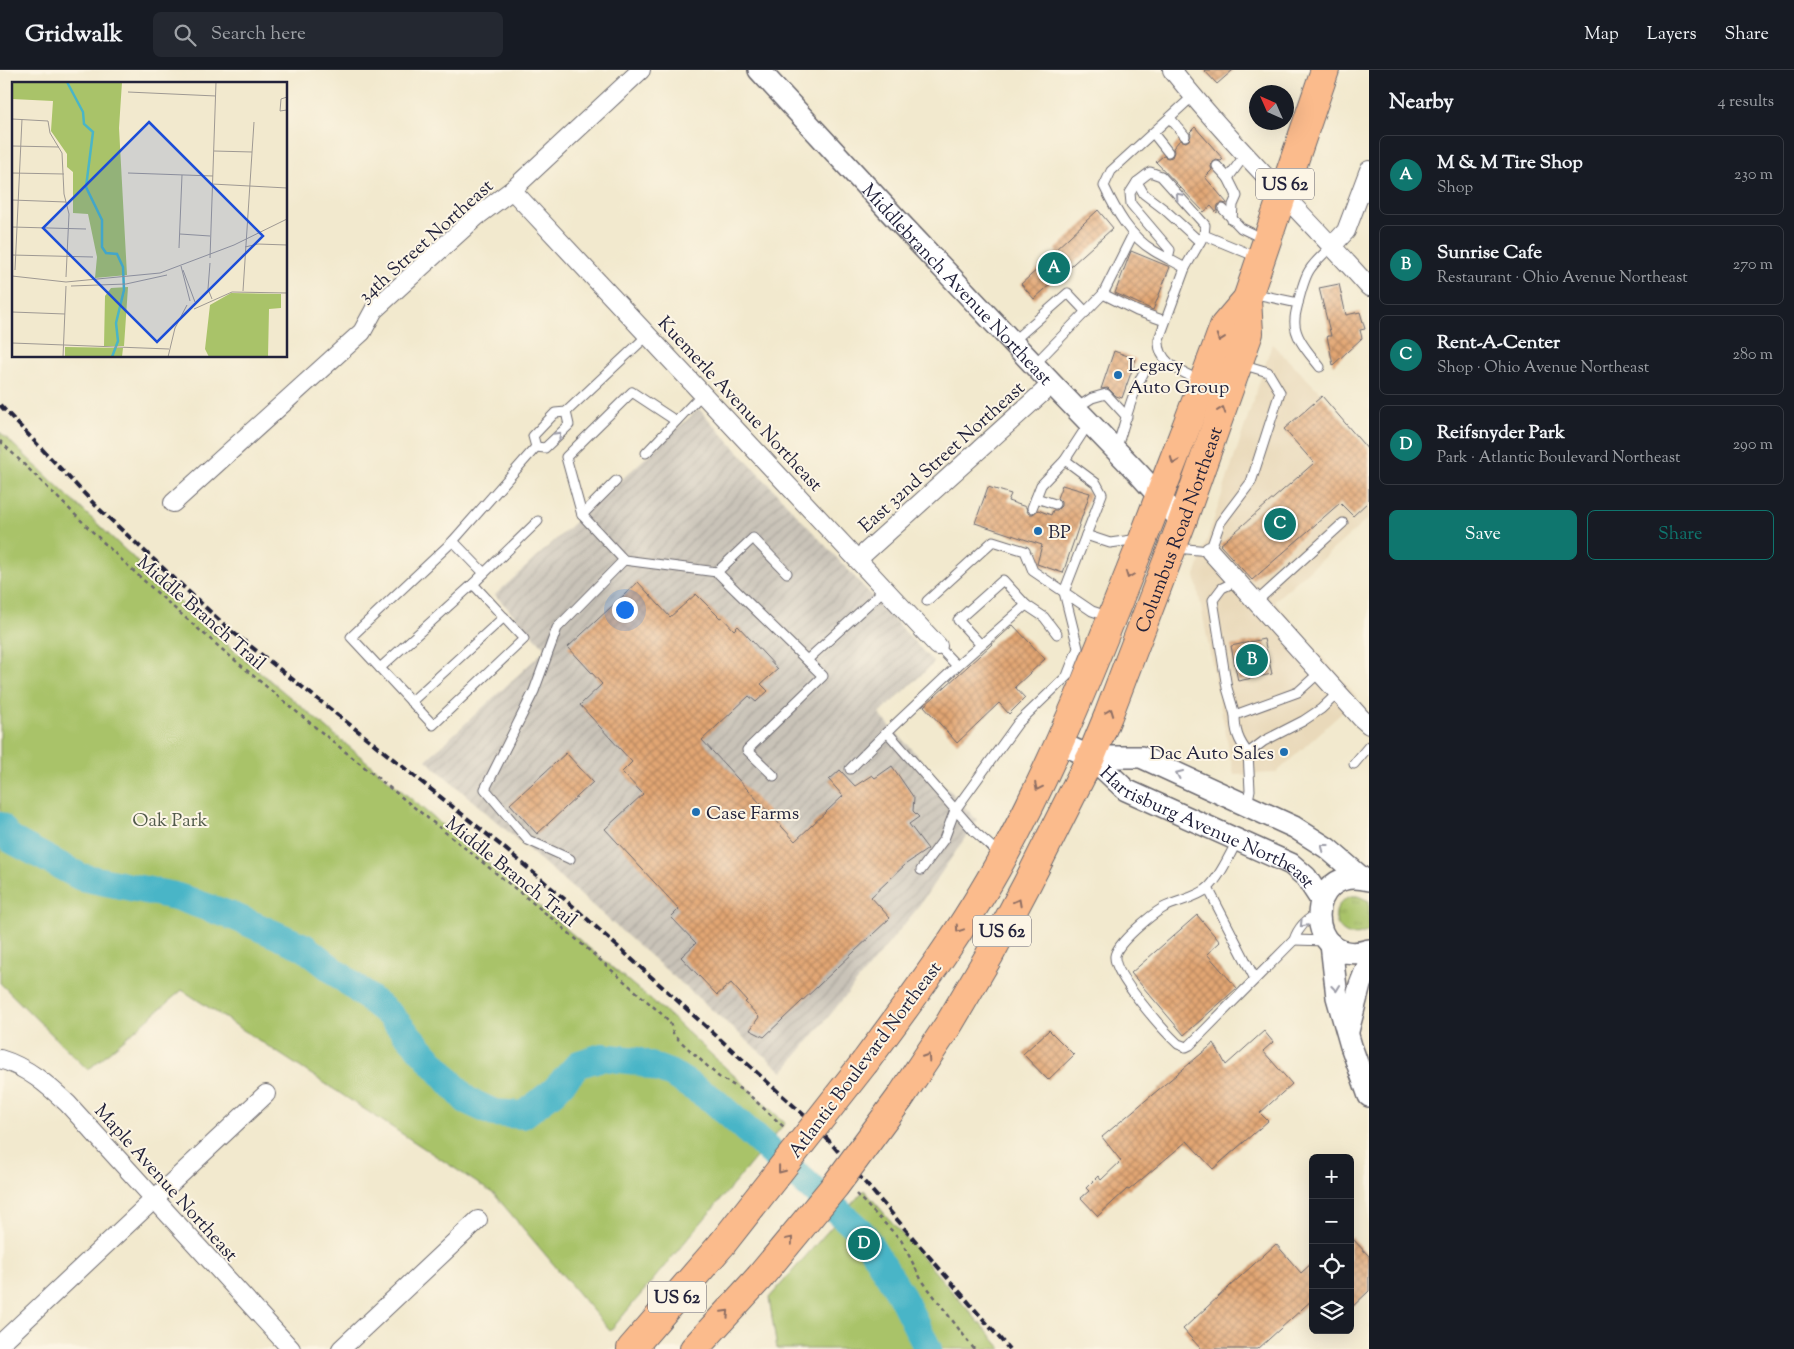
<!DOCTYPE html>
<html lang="en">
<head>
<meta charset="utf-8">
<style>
	body { margin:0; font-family:"Sorts Mill Goudy",serif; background:#242831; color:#f1f3f6 }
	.controls { position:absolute; right:15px; bottom:15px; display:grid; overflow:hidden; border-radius:8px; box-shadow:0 5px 20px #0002 }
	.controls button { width:45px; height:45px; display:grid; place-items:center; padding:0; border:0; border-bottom:1px solid #363941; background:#171b24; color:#f1f3f6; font:25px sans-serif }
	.compass { position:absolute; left:1249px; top:15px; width:45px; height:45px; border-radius:50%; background:#171b24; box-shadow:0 5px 20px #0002; rotate:315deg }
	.you { position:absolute; left:624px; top:539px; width:18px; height:18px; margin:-12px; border:4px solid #fff; border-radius:50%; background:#1a73e8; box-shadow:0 0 0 8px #1a73e833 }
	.badge { display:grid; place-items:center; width:32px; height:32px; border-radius:50%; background:#0f766e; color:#fff; font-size:16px; font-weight:700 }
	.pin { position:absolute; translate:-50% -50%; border:2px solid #fff; box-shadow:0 1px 5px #0006 }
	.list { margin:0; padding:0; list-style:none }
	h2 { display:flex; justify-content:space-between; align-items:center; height:65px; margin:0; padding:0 20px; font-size:21px }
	h2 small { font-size:16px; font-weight:400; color:#9ea1a6 }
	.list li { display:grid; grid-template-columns:32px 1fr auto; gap:15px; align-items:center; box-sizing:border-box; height:80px; margin:0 10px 10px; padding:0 10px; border:1px solid #363941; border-radius:8px }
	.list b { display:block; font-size:19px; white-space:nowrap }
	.list p { margin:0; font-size:16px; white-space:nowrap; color:#9ea1a6 }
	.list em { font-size:16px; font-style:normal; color:#9ea1a6 }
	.actions { display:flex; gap:10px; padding:15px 20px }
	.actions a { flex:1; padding:11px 0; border:1px solid #0f766e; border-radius:8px; text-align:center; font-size:18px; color:#0f766e }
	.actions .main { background:#0f766e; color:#fff }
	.icon { flex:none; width:28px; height:28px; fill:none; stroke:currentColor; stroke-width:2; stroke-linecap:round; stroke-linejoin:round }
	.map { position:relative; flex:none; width:1369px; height:1279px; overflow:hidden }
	header { display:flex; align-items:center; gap:30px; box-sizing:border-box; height:70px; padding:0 25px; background:#171b24; border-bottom:1px solid #363941 }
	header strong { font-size:24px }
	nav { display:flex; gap:28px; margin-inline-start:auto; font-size:18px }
	.search { width:350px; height:45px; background:#242831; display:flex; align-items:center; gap:12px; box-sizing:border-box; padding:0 18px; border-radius:8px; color:#9ea1a6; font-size:19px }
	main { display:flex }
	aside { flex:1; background:#171b24 }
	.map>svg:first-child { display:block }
	.built { fill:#e9d9ba }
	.industrial { fill:url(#industrial-furrows) }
	.grass { fill:url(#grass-tufts); stroke:#667252 }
	.park { fill:#a9c369; stroke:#667252 }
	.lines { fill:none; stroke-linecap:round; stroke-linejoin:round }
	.river { stroke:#4ab5c7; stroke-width:28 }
	.building { fill:url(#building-cross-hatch) }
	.service-casing { stroke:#6b686e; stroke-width:11 }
	.minor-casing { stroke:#6b686e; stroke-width:20 }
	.tertiary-casing { stroke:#6b686e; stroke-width:24 }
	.trunk-casing { stroke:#6b686e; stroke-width:30 }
	.path { stroke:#6b686e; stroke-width:2.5; stroke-dasharray:4 4; stroke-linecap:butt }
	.service { stroke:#fff; stroke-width:9 }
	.minor { stroke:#fff; stroke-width:18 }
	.tertiary { stroke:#fff; stroke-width:21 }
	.trunk { stroke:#fbbb8c; stroke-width:28 }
	.rail { stroke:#22223b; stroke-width:4; stroke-dasharray:8 4; stroke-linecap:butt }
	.trunk-bridge-casing { stroke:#6b686e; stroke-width:30; stroke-linecap:butt }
	.trunk-bridge { stroke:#fbbb8c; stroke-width:28 }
	.oneway { stroke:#9c9ca7 }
	.oneway2 { stroke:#8e6e64 }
	.poi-dot { fill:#1f6fb2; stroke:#fcf5e5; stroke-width:2 }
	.labels { text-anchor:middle; stroke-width:4; stroke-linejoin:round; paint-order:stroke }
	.shield { fill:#fcf5e5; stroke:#63616e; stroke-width:1 }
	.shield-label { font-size:18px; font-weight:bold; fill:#22223b }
	.street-label { font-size:19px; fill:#22223b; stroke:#fcf5e5 }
	.poi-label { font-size:19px; fill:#22223b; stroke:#fcf5e5; text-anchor:start }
	.park-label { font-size:19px; fill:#515a4b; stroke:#fcf5e5 }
	.inset-river { fill:none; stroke:#4ab5c7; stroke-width:2.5 }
	.inset-road { fill:none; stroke:#9f9993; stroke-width:1 }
	.view { fill:#1d4ed8; fill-opacity:0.15; stroke:#1d4ed8; stroke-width:2.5 }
	.inset-edge { fill:none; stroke:#22223b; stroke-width:2.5 }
</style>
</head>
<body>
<header>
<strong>Gridwalk</strong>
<div class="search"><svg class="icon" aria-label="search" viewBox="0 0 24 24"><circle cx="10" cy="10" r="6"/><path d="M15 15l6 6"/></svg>Search here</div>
<nav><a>Map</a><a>Layers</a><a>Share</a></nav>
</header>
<main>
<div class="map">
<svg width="1369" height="1279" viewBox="0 0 1369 1279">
	<defs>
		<pattern id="industrial-furrows" width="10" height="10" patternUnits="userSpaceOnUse" patternTransform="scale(1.25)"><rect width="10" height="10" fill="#c9c3b8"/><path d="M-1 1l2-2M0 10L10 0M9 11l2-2" fill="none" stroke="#aca79f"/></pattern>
		<pattern id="grass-tufts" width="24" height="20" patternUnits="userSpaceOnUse" patternTransform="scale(1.25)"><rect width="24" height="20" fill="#a9c369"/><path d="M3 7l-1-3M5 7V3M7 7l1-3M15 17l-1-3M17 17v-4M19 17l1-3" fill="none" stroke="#91a75c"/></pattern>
		<pattern id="building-cross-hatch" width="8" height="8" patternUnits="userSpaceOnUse" patternTransform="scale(1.25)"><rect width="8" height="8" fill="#e2a673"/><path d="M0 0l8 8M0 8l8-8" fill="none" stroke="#b78760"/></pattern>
	</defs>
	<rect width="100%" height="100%" fill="#fcf5e5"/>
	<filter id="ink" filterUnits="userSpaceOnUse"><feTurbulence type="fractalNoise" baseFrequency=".02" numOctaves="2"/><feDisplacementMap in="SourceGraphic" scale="10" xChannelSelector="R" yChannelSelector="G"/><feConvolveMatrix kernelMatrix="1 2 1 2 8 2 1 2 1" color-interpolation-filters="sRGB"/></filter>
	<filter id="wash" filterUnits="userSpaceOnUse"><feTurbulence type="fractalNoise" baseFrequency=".0096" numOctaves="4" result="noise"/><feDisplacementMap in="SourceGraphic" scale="20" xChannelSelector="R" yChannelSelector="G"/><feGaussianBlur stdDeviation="1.12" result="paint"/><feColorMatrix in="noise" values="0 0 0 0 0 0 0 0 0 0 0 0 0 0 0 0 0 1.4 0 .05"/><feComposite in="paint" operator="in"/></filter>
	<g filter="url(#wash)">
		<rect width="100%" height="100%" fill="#f2e9ce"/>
		<!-- built -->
		<polygon class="built" points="1272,274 1321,323 1369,377 1369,448 1274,531 1358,628 1276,703 1234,705 1195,506"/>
		<!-- industrial -->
		<polygon class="industrial" points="699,339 934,593 879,644 977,750 916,840 783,1002 426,690 546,579 495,525"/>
		<!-- grass -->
		<path class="grass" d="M1351 826H1358L1369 831V860C1341 879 1320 839 1351 826Z"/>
		<!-- park -->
		<g class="park">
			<polygon points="0,362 211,561 670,946 785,1053 610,1261 494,1124 182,920 88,1000 0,913"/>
			<polygon points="864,1120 1002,1279 777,1279 769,1228"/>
		</g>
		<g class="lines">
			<!-- river -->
			<polyline class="river" points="0,756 10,769 81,807 175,826 235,847 304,877 390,945 466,1030 494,1043 523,1045 554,1021 579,994 602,987 637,991 672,1004 713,1030 862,1163 900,1223 928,1279"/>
		</g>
		<g id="blocks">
			<!-- building -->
			<g class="building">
				<polygon points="1204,0 1233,0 1217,14"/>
				<polygon points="1195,57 1223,89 1221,91 1216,90 1212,92 1211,97 1212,100 1205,107 1227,133 1227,134 1222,133 1218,135 1217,143 1211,136 1204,142 1156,92 1163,86 1168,88 1172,87 1174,82 1173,78 1180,70 1186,72 1189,70 1191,65 1190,62"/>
				<polygon points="1098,140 1113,158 1034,229 1021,214 1057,182 1055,180"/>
				<polygon points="1131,181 1170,197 1153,240 1115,223"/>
				<polygon points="1339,214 1346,245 1360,242 1365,259 1360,260 1362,268 1333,295 1327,266 1331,266 1319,218"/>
				<polygon points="1114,281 1136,289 1122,328 1116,326 1108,318 1101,319"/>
				<polygon points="1322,326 1369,381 1369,431 1353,446 1340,433 1252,510 1220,475 1314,393 1284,359"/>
				<polygon points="1062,415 1090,423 1063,503 1037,494 1042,475 975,453 988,417 1011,424 1008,431 1026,437 1027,441 1029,444 1033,444 1038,440 1051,445 1053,440 1057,440 1061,436 1061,432 1057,428"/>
				<polygon points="638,512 670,547 696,524 720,548 722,547 734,560 738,556 778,599 761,614 768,621 756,632 749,626 702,670 795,771 843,726 829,710 840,700 855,716 872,705 875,708 892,696 914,728 913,741 919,747 909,754 928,779 906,794 871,827 890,848 764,967 750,960 759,947 745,932 747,931 731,913 717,925 681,887 696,873 671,847 679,839 605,759 643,724 622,702 632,692 580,635 602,614 568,577"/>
				<polygon points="1013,555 1045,589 1015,617 1025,628 1009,644 999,633 957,673 924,636"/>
				<polygon points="1264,569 1272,604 1238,611 1231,576"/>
				<polygon points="566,683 593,712 537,764 510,734"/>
				<polygon points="1197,845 1220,872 1207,884 1237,918 1184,965 1131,903"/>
				<polygon points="1049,960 1074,985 1048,1010 1023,984"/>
				<polygon points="1264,961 1273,972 1263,981 1292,1014 1260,1043 1268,1051 1213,1099 1187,1071 1129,1120 1127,1119 1098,1146 1081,1128 1089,1121 1086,1118 1098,1106 1101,1110 1121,1091 1102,1067 1214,973 1226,995"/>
				<polygon points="1350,1166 1369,1186 1369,1221 1350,1239"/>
				<polygon points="1276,1174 1301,1203 1313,1192 1313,1229 1258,1279 1201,1279 1183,1259"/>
			</g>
		</g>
	</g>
	<g filter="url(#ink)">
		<use href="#blocks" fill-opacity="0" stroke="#6b686e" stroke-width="1"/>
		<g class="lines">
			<defs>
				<g id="service">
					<polyline points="1170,48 1185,66"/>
					<polyline points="1153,63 1168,82"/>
					<polyline points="1217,96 1228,108 1237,126 1233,135 1232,150"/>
					<polyline points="1228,108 1245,85"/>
					<polyline points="1137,112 1144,124 1165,140 1200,172"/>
					<polyline points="1223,139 1241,158 1264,169"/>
					<polyline points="1168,188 1170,180 1131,134 1130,123 1137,112 1150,102 1161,106 1205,155 1204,165"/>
					<path d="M1185 198C1175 192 1164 187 1154 181 1130 167 1116 141 1104 116L1111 101 1193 26"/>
					<path d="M1251 223 1298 233C1297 238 1295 244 1295 249 1293 267 1310 284 1320 297"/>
					<polyline points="1103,224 1137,241 1165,251"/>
					<path d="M1298 233C1306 201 1308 198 1332 176"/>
					<polyline points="1012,272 1068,223 1086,242"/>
					<polyline points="1034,295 1103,224 1133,164"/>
					<path d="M1201 311C1183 302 1157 294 1159 269L1185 198 1204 165 1257 187"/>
					<polyline points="1076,338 1092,328 1106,324 1127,347"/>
					<polyline points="536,377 533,366 555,343 566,342 648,265"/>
					<polyline points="536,377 545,378 569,355 566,342"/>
					<path d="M1116 380C1125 353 1131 325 1145 300"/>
					<polyline points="646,383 703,323"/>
					<polyline points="616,411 582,445 624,490 717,502 823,606 747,680 774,706"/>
					<polyline points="1036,428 1055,434"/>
					<polyline points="1032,438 1041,415 1065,390"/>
					<polyline points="582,445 566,387 632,322 676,351"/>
					<polyline points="1086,465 1110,473 1139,469"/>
					<polyline points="453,471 484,503"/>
					<polyline points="1175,478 1210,481 1220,453 1251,412 1280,322 1268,302 1241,294"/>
					<polyline points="717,502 753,468 787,503"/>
					<polyline points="1237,511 1222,518 1213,530 1227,618 1235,645 1298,622 1320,602"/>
					<polyline points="473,514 524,569 433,655 351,567 453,471 536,377"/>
					<polyline points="927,531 993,471 1025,481 1033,501 1092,541 1110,547"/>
					<polyline points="1256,532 1343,453"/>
					<polyline points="1026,535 1044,547 1057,564"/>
					<polyline points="938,576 957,596 887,662 975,762 1001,785"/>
					<polyline points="807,590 885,519"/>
					<polyline points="957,596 1026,535 1003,510 958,550 981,575"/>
					<polyline points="380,598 473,514 538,451"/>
					<polyline points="411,632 504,547"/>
					<path d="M1235 645C1235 661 1238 670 1248 683"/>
					<polyline points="1354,694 1369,676"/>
					<polyline points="850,699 887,662"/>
					<polyline points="1247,735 1250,720 1248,683 1264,671 1303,651 1321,639 1338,623"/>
					<path d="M1238 770C1229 785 1221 806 1208 818 1195 829 1177 830 1163 838 1151 845 1117 873 1115 886 1113 904 1164 961 1178 974L1186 977 1190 975 1294 870C1298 858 1306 849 1318 844"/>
					<polyline points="570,789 528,770 485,719 534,621 557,558 624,490"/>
					<polyline points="921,800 944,769 955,740 1018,653 1067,606 1078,578 1064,522 1102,424 1096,413 1065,390 1089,353"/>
					<polyline points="1208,818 1255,909"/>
					<polyline points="1294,870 1326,871"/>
				</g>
				<g id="minor">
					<path d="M1172 0C1233 77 1304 144 1369 217"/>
					<polyline points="512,120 938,576"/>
					<polyline points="1332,176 1346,161 1369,100"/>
					<polyline points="173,433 362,262 374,240 476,147 512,120 641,0"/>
					<polyline points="1210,481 1361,648 1369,655"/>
					<polyline points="858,489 1052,314"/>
					<path d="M0 989C27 997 48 1015 68 1034L291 1279"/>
					<polyline points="0,1274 266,1024"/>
					<polyline points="341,1279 478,1150"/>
				</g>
				<g id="tertiary">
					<path id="s1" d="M759 0 902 155 1052 314 1138 403 1182 452"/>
					<path id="s2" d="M1060 673 1091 687 1126 720 1291 794 1306 807 1321 830"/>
					<polyline points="1091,687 1141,687 1294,757 1327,778 1362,808"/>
					<path d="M1369 810C1301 792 1304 901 1369 880"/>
					<polyline points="1331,874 1337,927 1351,976 1369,1026"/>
					<polyline points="1348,961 1360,915 1369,892"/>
				</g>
				<g id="trunk">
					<path d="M865 992C914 926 964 859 1003 787 1059 684 1100 577 1143 469 1170 398 1198 328 1224 256L1247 229 1325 0"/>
					<path id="s3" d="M900 1028 949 954 989 886 1027 814 1091 687 1108 646 1182 452 1249 263 1247 229"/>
					<polyline points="631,1279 722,1174"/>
					<polyline points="694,1279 759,1208"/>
				</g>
			</defs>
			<!-- service casing -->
			<use href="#service" class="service-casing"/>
			<!-- minor casing -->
			<use href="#minor" class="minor-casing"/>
			<!-- tertiary casing -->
			<use href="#tertiary" class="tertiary-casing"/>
			<!-- trunk casing -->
			<use href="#trunk" class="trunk-casing"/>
			<!-- path -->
			<g class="path">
				<path d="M0 371C57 426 112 483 172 536 287 637 408 732 527 828 574 866 619 907 664 946L670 952 673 963 678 969 719 1007 747 1023 786 1059"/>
				<polyline points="856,1124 901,1170 921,1209 974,1279"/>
			</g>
			<!-- service -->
			<use href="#service" class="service"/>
			<!-- minor -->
			<use href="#minor" class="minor"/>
			<!-- tertiary -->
			<use href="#tertiary" class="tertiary"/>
			<!-- trunk -->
			<use href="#trunk" class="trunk"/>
			<!-- rail -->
			<polyline class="rail" points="0,335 98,438 230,560 358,661 503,777 575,838 816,1056 1009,1279"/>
			<defs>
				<g id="trunk-bridge">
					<polyline points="722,1174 865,992"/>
					<polyline points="759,1208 835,1116 900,1028"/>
				</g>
			</defs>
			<!-- trunk-bridge casing -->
			<use href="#trunk-bridge" class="trunk-bridge-casing"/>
			<!-- trunk-bridge -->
			<use href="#trunk-bridge" class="trunk-bridge"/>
		</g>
		<!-- one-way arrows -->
		<defs><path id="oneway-chevron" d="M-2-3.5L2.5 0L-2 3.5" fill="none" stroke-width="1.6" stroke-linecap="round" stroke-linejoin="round" transform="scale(1.25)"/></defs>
		<g class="oneway">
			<use href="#oneway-chevron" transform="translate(1179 126) rotate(-132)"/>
			<use href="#oneway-chevron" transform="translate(558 365) rotate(-45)"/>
			<use href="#oneway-chevron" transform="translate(1179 704) rotate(-156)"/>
			<use href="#oneway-chevron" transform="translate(1324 777) rotate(-143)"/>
			<use href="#oneway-chevron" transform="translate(1303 854) rotate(134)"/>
			<use href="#oneway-chevron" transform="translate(1336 918) rotate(84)"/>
		</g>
		<g class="oneway2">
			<use href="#oneway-chevron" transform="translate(1220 268) rotate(110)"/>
			<use href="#oneway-chevron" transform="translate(1222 340) rotate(-71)"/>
			<use href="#oneway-chevron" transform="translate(1174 391) rotate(111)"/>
			<use href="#oneway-chevron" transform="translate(1129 505) rotate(111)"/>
			<use href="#oneway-chevron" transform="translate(1110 642) rotate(-69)"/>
			<use href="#oneway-chevron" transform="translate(1038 717) rotate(116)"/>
			<use href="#oneway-chevron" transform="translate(1018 832) rotate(-62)"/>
			<use href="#oneway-chevron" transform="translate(959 859) rotate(124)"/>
			<use href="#oneway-chevron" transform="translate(927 987) rotate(-57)"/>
			<use href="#oneway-chevron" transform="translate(781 1100) rotate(128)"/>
			<use href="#oneway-chevron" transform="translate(790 1170) rotate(-50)"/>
			<use href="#oneway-chevron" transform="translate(726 1243) rotate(-47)"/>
		</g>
	</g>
	<!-- markers -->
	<g class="poi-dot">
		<circle cx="1118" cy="305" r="5"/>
		<circle cx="1038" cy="461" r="5"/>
		<circle cx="1284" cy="682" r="5"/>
		<circle cx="696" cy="742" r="5"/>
	</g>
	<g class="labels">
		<!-- shield labels -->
		<g class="shield">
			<rect x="1256" y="98.5" width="58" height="31" rx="4"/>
			<rect x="973" y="845.5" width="58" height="31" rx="4"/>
			<rect x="648" y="1211.5" width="58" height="31" rx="4"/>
		</g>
		<g class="shield-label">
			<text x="1285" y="120">US 62</text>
			<text x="1002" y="867">US 62</text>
			<text x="677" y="1233">US 62</text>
		</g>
		<!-- street labels -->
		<g class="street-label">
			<text transform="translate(425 170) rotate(-42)" y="7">34th Street Northeast</text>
			<text dy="7" stroke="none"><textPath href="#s1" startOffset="292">Middlebranch Avenue Northeast</textPath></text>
			<text transform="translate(741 333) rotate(47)" y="7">Kuemerle Avenue Northeast</text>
			<text transform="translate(941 386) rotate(-42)" y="7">East 32nd Street Northeast</text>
			<text dy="7" stroke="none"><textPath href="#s3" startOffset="635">Columbus Road Northeast</textPath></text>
			<text transform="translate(202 542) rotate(41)" y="7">Middle Branch Trail</text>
			<text dy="7" stroke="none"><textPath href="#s2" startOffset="172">Harrisburg Avenue Northeast</textPath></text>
			<text transform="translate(512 801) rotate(39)" y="7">Middle Branch Trail</text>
			<text transform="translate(864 989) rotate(-53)" y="7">Atlantic Boulevard Northeast</text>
			<text transform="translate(167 1112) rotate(48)" y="7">Maple Avenue Northeast</text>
		</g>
		<!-- poi labels -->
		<g class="poi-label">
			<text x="1128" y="301">Legacy<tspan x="1128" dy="22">Auto Group</tspan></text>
			<text x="1048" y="468">BP</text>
			<text x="1274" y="689" text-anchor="end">Dac Auto Sales</text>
			<text x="706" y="749">Case Farms</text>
		</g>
		<!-- park labels -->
		<g class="park-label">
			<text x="170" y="756">Oak Park</text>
		</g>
	</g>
	<!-- overview -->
	<g transform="translate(12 12)">
		<rect width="275" height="275" fill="#f2e9ce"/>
		<path d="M0 0H110L107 46 115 193 83 196 85 175 76 132 61 131V90L55 85V72L39 49 41 19 0 17ZM116 205 112 264H92L93 214 99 206ZM219 211 269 212V226L257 227 256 275H197L193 267 198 223ZM53 265 111 266 110 275H53Z" fill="#a9c369"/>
		<path class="inset-river" d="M55 0 71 30 72 42 81 50 74 105 90 138V165L94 171 105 172 111 185 112 208 104 241 106 259 100 275"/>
		<path class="inset-road" d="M116 10 204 14M275 15 269 17 268 29 275 28M0 37 36 39 38 51 50 71 52 112 57 132 54 195M0 64 47 65M202 69 240 70M0 91 52 92M116 91 201 94M200 102 275 106M0 118 54 120M0 145 74 147M168 152 198 154M233 165 246 162 275 163M167 166 170 93M0 173 81 175M198 176 204 0M198 181 196 207 200 217M169 184 178 219M3 188 10 37M171 188 183 220M0 194 54 200 148 191 222 163 275 137M59 204 114 202 155 193M231 209 242 40M182 227 220 210 275 211M0 230 53 232M0 261 157 267M51 275 54 204M156 275 163 246 175 223"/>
		<path class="view" d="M137 40 251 154 145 260 31 146Z"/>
		<rect width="275" height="275" class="inset-edge"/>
	</g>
</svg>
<div class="controls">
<button>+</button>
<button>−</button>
<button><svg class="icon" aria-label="locate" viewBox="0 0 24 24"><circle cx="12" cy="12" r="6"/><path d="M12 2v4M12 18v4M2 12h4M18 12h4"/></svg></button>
<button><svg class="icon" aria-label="layers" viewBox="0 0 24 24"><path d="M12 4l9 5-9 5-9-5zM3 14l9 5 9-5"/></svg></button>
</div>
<svg class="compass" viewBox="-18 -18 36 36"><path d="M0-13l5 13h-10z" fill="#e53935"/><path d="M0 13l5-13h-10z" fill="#9ea1a6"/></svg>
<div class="you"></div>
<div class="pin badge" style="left:1054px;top:198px">A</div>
<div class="pin badge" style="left:1252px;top:590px">B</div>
<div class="pin badge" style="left:1280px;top:454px">C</div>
<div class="pin badge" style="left:864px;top:1174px">D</div>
</div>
<aside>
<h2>Nearby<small>4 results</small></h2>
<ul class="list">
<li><span class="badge">A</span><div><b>M &amp; M Tire Shop</b><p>Shop</p></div><em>230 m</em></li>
<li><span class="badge">B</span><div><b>Sunrise Cafe</b><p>Restaurant · Ohio Avenue Northeast</p></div><em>270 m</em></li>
<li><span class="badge">C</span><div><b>Rent-A-Center</b><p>Shop · Ohio Avenue Northeast</p></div><em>280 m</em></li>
<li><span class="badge">D</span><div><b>Reifsnyder Park</b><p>Park · Atlantic Boulevard Northeast</p></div><em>290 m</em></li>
</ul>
<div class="actions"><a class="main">Save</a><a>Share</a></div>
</aside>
</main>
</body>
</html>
